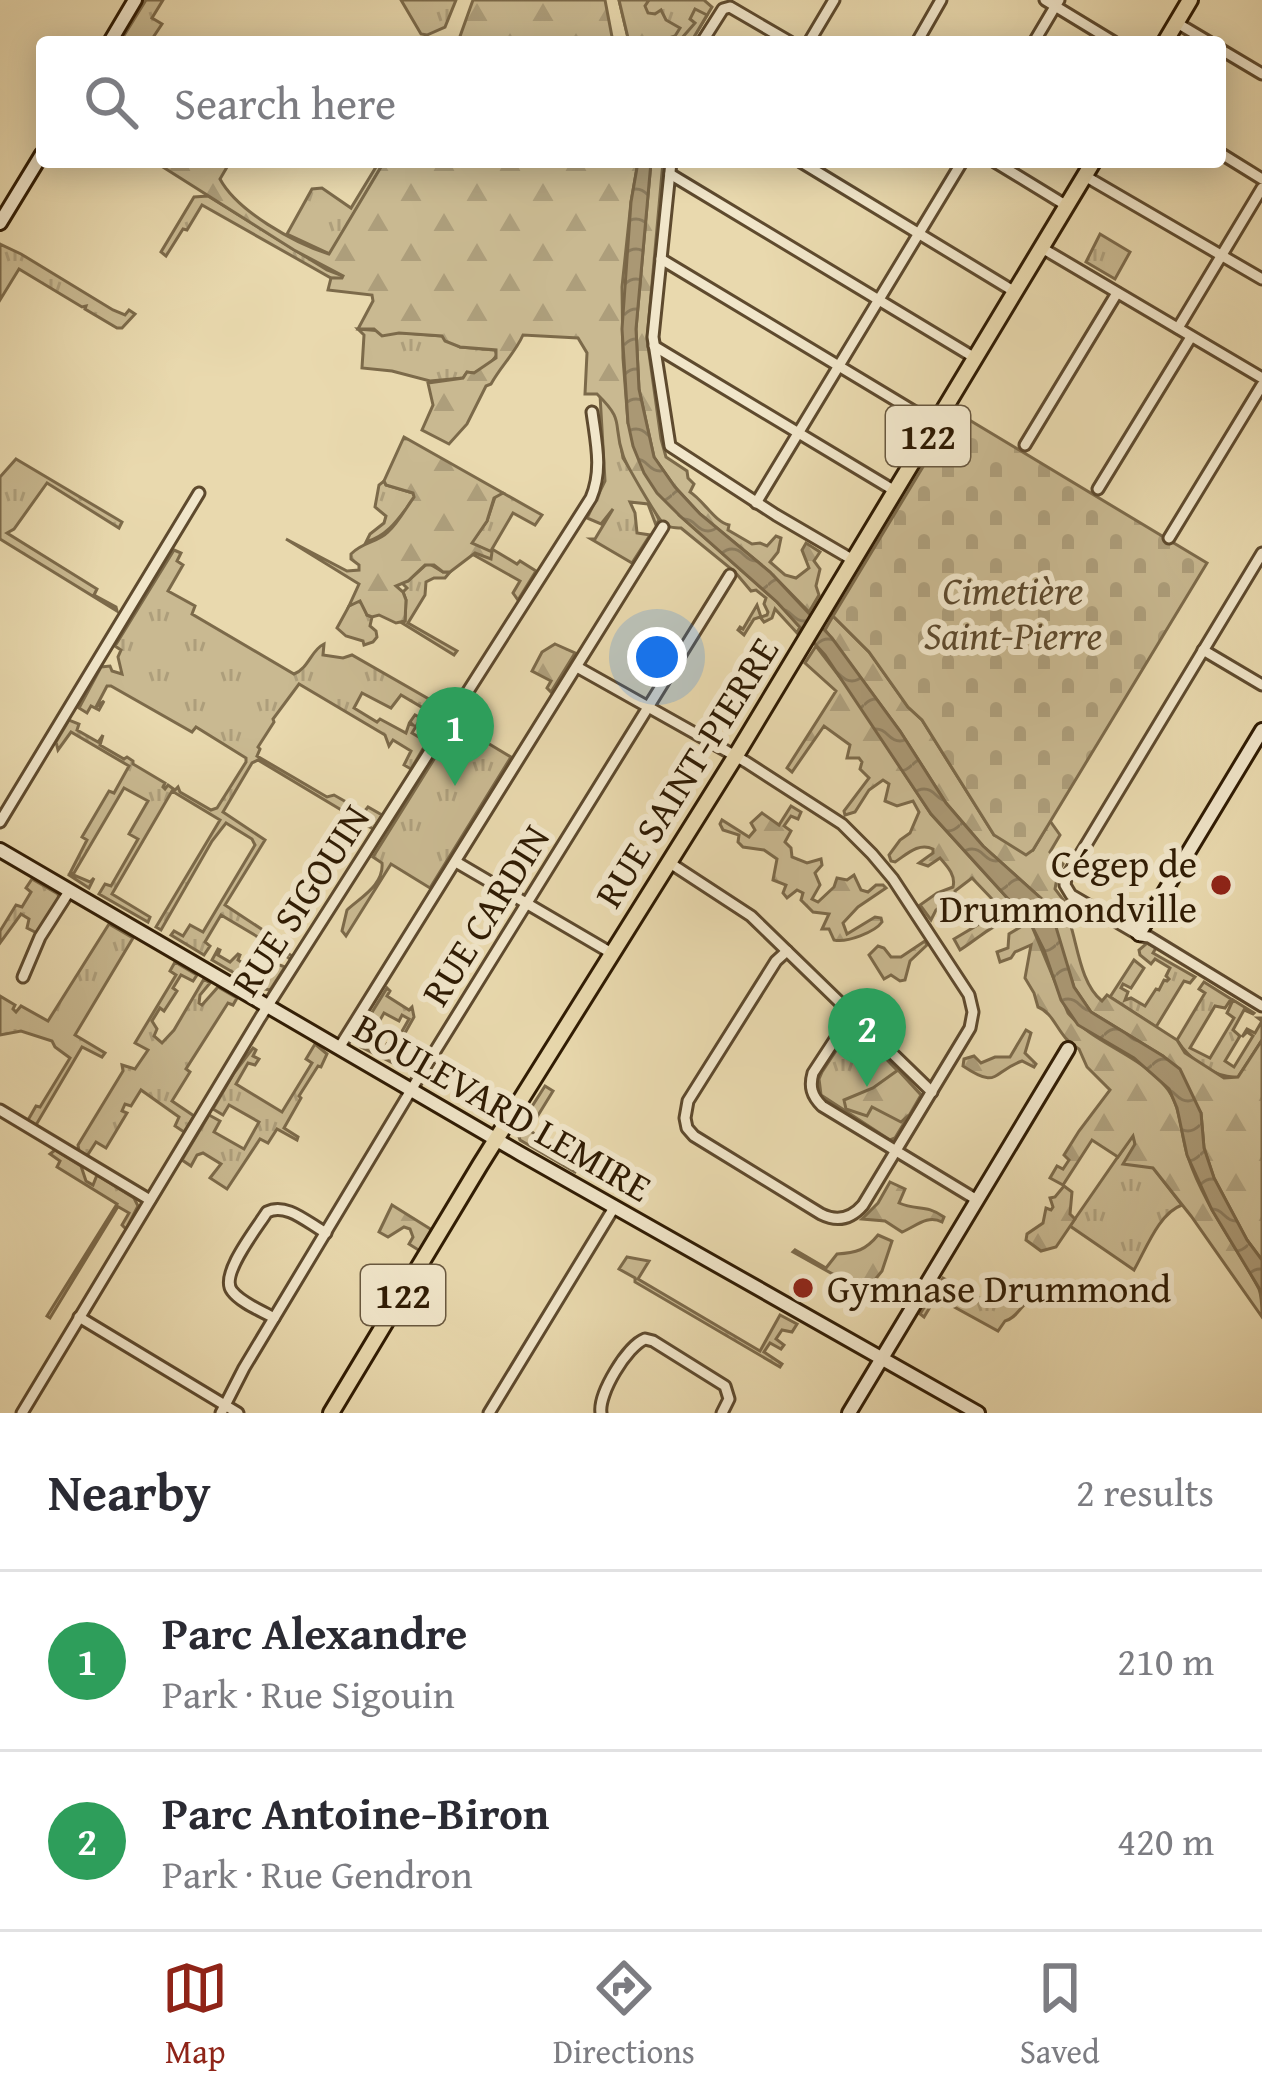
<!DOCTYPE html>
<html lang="en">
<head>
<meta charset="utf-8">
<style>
	body { margin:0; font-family:"Gentium Book Plus",serif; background:#f2f2f3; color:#2b2b33 }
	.you { position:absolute; left:657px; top:657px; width:42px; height:42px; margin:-30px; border:9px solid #fff; border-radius:50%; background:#1a73e8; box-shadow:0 0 0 18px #1a73e833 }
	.badge { display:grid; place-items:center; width:78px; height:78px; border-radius:50%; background:#8f2418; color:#fff; font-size:39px; font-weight:700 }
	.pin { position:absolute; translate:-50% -99px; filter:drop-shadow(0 3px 6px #0008) }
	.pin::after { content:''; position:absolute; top:63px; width:42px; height:36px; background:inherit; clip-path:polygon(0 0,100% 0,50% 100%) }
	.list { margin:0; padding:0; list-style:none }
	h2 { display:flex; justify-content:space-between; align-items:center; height:156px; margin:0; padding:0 48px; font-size:51px }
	h2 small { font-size:39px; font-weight:400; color:#7c7c81 }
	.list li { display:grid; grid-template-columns:78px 1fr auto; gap:36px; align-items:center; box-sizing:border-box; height:180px; padding:0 48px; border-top:3px solid #e1e1e2 }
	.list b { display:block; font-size:45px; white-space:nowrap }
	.list p { margin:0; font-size:39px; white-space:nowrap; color:#7c7c81 }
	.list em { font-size:39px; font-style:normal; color:#7c7c81 }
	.icon { flex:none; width:66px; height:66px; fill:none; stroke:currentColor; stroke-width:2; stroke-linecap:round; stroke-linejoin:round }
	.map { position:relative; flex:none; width:1262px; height:1413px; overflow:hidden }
	.search { position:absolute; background:#fff; box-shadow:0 6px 30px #0003; left:36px; right:36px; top:36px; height:132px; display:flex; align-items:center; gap:30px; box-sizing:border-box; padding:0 42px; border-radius:12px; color:#7c7c81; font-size:45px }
	.sheet { height:516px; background:#fff }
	nav { display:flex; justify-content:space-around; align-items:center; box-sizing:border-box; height:168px; border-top:3px solid #e1e1e2; background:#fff; font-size:33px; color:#7c7c81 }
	nav a { display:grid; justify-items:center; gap:6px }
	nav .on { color:#8f2418 }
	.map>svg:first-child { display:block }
	.grass { fill:url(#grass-tufts); stroke:#7c6a4a; stroke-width:3 }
	.forest { fill:url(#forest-firs); stroke:#7c6a4a; stroke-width:3 }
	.cemetery { fill:url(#cemetery-stones); stroke:#7c6a4a; stroke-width:3 }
	.water { fill:url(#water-waves); stroke:#796647; stroke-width:3 }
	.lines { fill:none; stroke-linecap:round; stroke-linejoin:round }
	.street-casing { stroke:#5e4a2e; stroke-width:15 }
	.secondary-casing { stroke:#2f1b03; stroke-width:18 }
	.primary-casing { stroke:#2f1b03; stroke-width:20 }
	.street { stroke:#f1e6ca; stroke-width:9 }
	.secondary { stroke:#f1e6ca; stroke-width:12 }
	.primary { stroke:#e9d9ae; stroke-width:14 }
	.poi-dot { fill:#8f2418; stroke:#f1e6ca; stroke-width:4.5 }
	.labels { text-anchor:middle; stroke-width:12; stroke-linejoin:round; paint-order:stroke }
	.shield { fill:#f1e6ca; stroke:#69583f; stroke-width:3 }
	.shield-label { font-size:36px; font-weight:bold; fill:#2f1b03 }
	.park-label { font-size:39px; font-style:italic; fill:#5d4a2e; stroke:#f1e6ca }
	.street-label { font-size:39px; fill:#2f1b03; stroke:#f1e6ca }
	.poi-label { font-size:39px; fill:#2f1b03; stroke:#f1e6ca; text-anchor:end }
</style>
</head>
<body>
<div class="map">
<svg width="1262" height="1413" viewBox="0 0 1262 1413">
	<defs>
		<pattern id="grass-tufts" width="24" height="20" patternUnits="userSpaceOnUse" patternTransform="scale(3)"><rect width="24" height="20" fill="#c9b991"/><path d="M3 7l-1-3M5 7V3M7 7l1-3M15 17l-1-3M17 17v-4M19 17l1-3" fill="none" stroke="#ad9e7b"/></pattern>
		<pattern id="forest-firs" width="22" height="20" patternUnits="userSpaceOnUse" patternTransform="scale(3)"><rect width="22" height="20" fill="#c9b991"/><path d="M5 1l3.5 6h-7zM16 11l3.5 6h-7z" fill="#ad9e7b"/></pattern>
		<pattern id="cemetery-stones" width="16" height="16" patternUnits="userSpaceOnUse" patternTransform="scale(3)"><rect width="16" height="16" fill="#c9b991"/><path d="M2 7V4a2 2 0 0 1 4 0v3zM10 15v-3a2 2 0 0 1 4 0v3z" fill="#ad9e7b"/></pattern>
		<pattern id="water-waves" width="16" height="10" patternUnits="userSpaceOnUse" patternTransform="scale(3)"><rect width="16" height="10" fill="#aa9874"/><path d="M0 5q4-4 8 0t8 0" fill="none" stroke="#8b7b5d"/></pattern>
	</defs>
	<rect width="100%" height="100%" fill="#e9d9ae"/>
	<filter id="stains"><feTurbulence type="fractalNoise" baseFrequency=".00167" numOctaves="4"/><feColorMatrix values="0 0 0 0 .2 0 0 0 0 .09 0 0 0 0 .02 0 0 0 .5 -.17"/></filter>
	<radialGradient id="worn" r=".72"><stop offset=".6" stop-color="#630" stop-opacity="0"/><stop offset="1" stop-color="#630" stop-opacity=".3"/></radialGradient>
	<!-- grass -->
	<g class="grass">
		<polygon points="146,0 163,0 152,18 162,24 150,42 120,42"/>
		<polygon points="401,0 456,0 445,27 427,35 421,34"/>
		<polygon points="619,0 704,0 712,7 691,42 629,42"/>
		<polygon points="379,162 384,162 330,254 287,234 312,189 322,188 351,208"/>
		<polygon points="208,196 327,270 343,276 342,279 331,278 202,205 187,230 183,229 166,256 161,252 194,197"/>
		<polygon points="1100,234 1130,252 1115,279 1086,262"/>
		<polygon points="0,244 21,254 113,310 125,315 129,310 135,314 122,328 117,328 85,309 86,306 82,307 19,269 0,300"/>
		<polygon points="358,329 442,336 460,347 495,350 497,355 489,365 474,373 467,372 463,378 430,381 392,371 362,368 364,335"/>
		<polygon points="600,395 616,414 623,458 651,502 659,520 656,525 648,504 630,502 635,513 637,533 650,535 632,563 591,539 595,539 613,509 601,524 587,518 605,481"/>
		<polygon points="16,459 122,522 119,528 47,483 14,529 7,533 97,589 94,595 116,607 117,611 0,539 0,477"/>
		<path d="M384 481 386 485 413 493 415 497C400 516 390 535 366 542L370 534 384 523 386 516 375 507 379 485Z"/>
		<polygon points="503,493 542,515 535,525 513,513 492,549 517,564 520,561 536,571 518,600 513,593 520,581 472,554 486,550 471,543 487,521 496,494"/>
		<path d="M174 550 181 553 177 561 183 565 168 591 195 606 192 614 294 674C309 668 311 650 324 644L323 655 343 658 352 655 448 710 442 715 430 712 401 695 391 708 362 693 354 708 377 722 380 719 406 733 409 724 413 725 410 722 415 715 421 718 412 733 427 742 411 769 404 765 411 751 393 740 389 746 385 735 299 684 273 719 274 722 258 747 260 749 257 756 327 797 334 795 364 812 368 807 382 815 373 829 258 760 252 763 223 812 265 840 225 905 272 936 269 942 292 956 290 959 263 940 221 915 205 942 210 946 204 955 171 935 174 931 183 936 190 925 203 932 255 845 252 839 226 823 212 841 161 930 156 927 220 820 172 791 112 894 150 917 148 922 99 894 105 884 111 886 138 839 129 834 148 801 124 788 74 873 71 874 90 882 94 878 89 888 69 875 87 840 82 837 109 791 114 793 129 766 71 732 58 750 56 742 69 720 79 724 77 730 98 742 103 735 100 745 124 759 127 757 133 761V764L165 783 163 787 165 789 168 785 175 790 178 787 180 792 211 810 217 808 246 762V758L196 727 192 732 111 686H107L96 707 104 701 99 710 91 706 87 713 79 708 101 667 110 666 112 671 122 674 118 657 121 650 115 646Z"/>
		<polygon points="428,563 443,572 450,572 445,578 434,578 426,582 425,595 408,623 457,651 454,655 402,623 405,621 406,600 403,592 407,588 401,582 408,581"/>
		<polygon points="357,601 363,603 367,615 372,617 370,626 376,631 377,637 373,642 364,645 363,641 346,636 337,628 349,606"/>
		<path d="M456 724 511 757 430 888 391 864 346 936 342 931 347 910C361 897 384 885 382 863L373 857Z"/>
		<polygon points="32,879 58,894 59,899 37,933 27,928 29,919 21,914 0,943 0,931 16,905 22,907 31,892 26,888"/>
		<polygon points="109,924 133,938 75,1035 105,1053 102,1057 82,1047 36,1125 28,1120 36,1106 40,1107 70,1058 55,1047 52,1041 21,1031 0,1035 0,996 15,1005 13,1009 16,1012 21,1006 48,1021"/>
		<polygon points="1147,943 1156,948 1153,953 1195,977 1190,983 1184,981 1156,1027 1110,997 1134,960 1144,968 1131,988 1123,984 1121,988 1128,992 1125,1000 1131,998 1145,1006 1156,989 1159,990 1164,980 1167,981 1169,979 1166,976 1170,968 1155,959 1151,964 1140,955 1139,950"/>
		<polygon points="218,949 220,950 218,955 230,962 238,954 240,955 238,960 247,966 252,964 260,969 265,962 275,967 280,965 285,967 270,990 260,988 212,960"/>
		<polygon points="175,962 197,975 193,981 181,975 173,988 177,991 164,1011 160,1008 152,1021 157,1029 154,1036 162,1043 174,1030 204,979 210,983 200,995 199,1003 202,1005 218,987 237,998 233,1005 228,1003 186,1069 190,1072 172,1101 194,1116 184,1132 175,1126 179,1117 141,1090 131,1106 125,1104 122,1111 127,1113 106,1148 96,1142 87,1156 79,1151 78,1145 123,1071 122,1065 135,1069 148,1050 135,1043 176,975 170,971"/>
		<path d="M1204 982 1231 999 1225 1008 1215 1006 1190 1048 1210 1058 1234 1018 1227 1013 1233 1000 1254 1013 1253 1014 1244 1010 1233 1030 1240 1036 1225 1061 1234 1067 1253 1036 1247 1032 1242 1037 1247 1029 1255 1033 1262 1021 1258 1018H1262V1040L1238 1077C1215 1079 1189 1059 1177 1040L1205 993 1199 989Z"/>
		<polygon points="387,988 390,991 387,996 409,1010 412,1007 414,1017 396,1049 386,1046 387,1044 393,1047 409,1019 402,1015 399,1021 384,1013 372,1034 382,1041 379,1047 419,1060 411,1072 361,1047 358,1035"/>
		<polygon points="849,1031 863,1035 921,1095 895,1138 890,1140 821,1095 819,1079 822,1072"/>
		<polygon points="315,1044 327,1054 321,1067 318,1066 299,1096 301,1098 284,1128 298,1137 297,1140 277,1129 268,1143 260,1139 227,1189 210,1178 221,1164 203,1153 197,1155 191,1166 182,1160 209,1115 220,1121 214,1132 244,1149 259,1122 229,1105 223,1115 213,1109 234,1073 253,1048 256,1050 253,1056 259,1059 255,1065 248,1063 236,1084 282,1112 312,1063 306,1059"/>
		<polygon points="545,1086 553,1091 529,1130 535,1134 533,1140 577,1167 581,1163 575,1172 520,1140 517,1130"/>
		<path d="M1133 1135 1135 1144 1182 1205C1159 1213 1146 1249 1134 1270L1070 1226Z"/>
		<polygon points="55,1150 81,1166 86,1181 93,1185 97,1175 134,1198 138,1206 126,1229 122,1225 129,1213 117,1206 117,1208 50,1318 47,1316 117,1204 57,1167 60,1161 50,1154"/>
		<polygon points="627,1257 649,1261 638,1279 760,1351 780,1315 797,1324 792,1332 782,1330 776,1339 784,1345 781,1349 770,1343 764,1352 782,1364 780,1367 635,1282 635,1278 619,1269"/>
		<path d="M943 1278 985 1301 1009 1283 1037 1299C1021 1300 1019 1318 1005 1321L998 1331 936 1297 924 1317 920 1314Z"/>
	</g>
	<!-- forest -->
	<g class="forest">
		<polygon points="473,0 605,0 613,42 458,42"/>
		<polygon points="619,0 649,0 645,6 648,13 655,14 661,10 666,20 680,28 675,36 669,38 672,40 681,39 695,23 690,19 695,9 707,15 691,42 629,42"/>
		<path d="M155 162H227V167L220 179C237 211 294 243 329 254L384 162H638L631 202 622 287 623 358 628 423 679 515 777 602 800 627 797 633 775 609 772 618 764 622 760 617 754 619 744 635 738 630 740 627 743 629 757 605 761 617 767 615 768 612 764 604 766 598 756 590 751 591 735 572 681 528C673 527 671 529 663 523 658 519 625 463 623 455 612 423 626 422 597 394H585L587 353 578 338 523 335C515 353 501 366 491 384L486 386 467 424 449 444 422 430 433 405 428 383 463 378 467 372 474 373 496 358V350L460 347 445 341 442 336 399 333 382 336 374 329H358L373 301 372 295 328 290 331 278H342L343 276 294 250Z"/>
		<path d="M651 162H663L647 339 661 439 666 457 687 471 688 478 694 484 690 492C703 500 715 522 729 525L728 530 752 544 760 543 767 546 776 536 781 538 778 552 770 562 785 575 796 578 809 568 802 550 806 543 820 552 814 561 820 569 816 586 819 595 809 612 770 572 700 514 675 487 654 457 639 389 636 329Z"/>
		<path d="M404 437 503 493 494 498 487 521 472 543 492 552 491 559 475 553 450 572H443L434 565H425L408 581 396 586 403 592 406 600 405 621 396 623 379 615 372 617 367 615 360 601 349 606 359 584 286 539 347 571 359 570V565L351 559V554C364 541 377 543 388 532 398 523 406 508 414 497L413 493 386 485 384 481Z"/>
		<path d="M833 616 869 652 908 707 922 720 994 835 1033 850 1050 821 1060 835 1050 852 1063 864 1058 873 1055 889 1064 901 1081 913 1070 923C1078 948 1081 984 1102 1001L1107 995 1177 1040 1185 1053 1224 1078 1238 1077 1262 1040V1260L1247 1240 1214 1178 1204 1148 1201 1113 1163 1056 1091 1012 1074 987 1044 901 983 846 946 803 900 731 825 630Z"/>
		<polygon points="555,644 575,653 551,692 547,688 551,681 532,671 542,652"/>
		<path d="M816 646 849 689 931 814 1031 924 1068 1013C1094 1044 1139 1054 1165 1086 1182 1105 1180 1134 1188 1157 1204 1205 1236 1245 1259 1289 1262 1297 1262 1308 1262 1317L1191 1216 1153 1168 1123 1164 1135 1144 1133 1136 1118 1157 1092 1140 1063 1185 1050 1178 1057 1166 1063 1169 1069 1160 1064 1155 1079 1131 1110 1090 1087 1067 1079 1049C1057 1037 1056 1014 1038 1007L1034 993 1025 978 1031 945 1015 952 1011 958 1000 962 997 952 1008 948 1009 934 1019 928 1010 918C989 927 979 938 960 950L954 939 991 917 995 912 992 906 994 901 972 878 955 891V898L936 910 931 920 920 905 937 893 953 887C956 875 947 866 940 858L928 866 919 863 933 853V849C919 842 907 854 895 862L891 861 889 855 900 840 910 833 919 812 913 801 897 806 885 801 889 784 883 780 869 790 855 812 845 815 844 811 869 778 860 769 862 762 859 758H847L850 745 824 726 792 772 787 768 836 691 805 663Z"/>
		<path d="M791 806 801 812 798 819 791 816 784 826 791 831 785 842 791 848 792 857 807 863 821 859 822 865 815 873 820 885 812 899 818 902 834 887 837 878 847 880 854 875 861 890 868 892 876 885H883L886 888 858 907 843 923 847 934 875 917 881 918 882 922C875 932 847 943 834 940L829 929H822L829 914 813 912 801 900 803 893 797 890 787 898 783 893 786 885 773 880 777 859 764 850 743 847 738 842 739 835 723 830 720 824 722 820 749 837 755 830 751 823 762 813 779 825Z"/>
		<polygon points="925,941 927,945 910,961 905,980 900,981 891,975 884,979 869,955 878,946 884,948 891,957 901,957"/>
		<path d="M1026 1030 1031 1033 1025 1053 1036 1064 1034 1067 1022 1061C991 1072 999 1090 963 1066L964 1059 974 1056 981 1063 995 1057H1010Z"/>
		<polygon points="898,1070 921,1095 910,1114 901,1122 872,1107 867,1116 846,1109 844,1100 873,1088"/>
		<path d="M890 1182 905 1189 899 1203C917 1211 926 1204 944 1217L942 1222C927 1214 915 1227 902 1232L885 1221 862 1219 878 1203Z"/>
		<polygon points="1064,1186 1072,1192 1070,1214 1075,1219 1056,1247 1041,1251 1026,1240 1027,1234 1043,1223 1046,1208 1051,1210 1053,1207 1050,1198 1055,1197"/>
		<polygon points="392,1205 432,1230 420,1251 409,1244 413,1237 410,1229 404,1227 388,1237 379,1232"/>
		<path d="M878 1235 892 1241 882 1271 865 1292 793 1252 795 1250 826 1268 837 1254C856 1253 866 1250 878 1235Z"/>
	</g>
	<!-- cemetery -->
	<polygon class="cemetery" points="956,412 1207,563 1033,850 1026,855 994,835 922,720 908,707 869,652 833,616"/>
	<!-- water -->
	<polygon class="water" points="638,162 651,162 636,329 639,389 654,457 675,487 700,514 770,572 832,638 900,731 946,803 983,846 1044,901 1053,917 1074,987 1091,1012 1163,1056 1180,1069 1201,1113 1204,1148 1214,1178 1247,1240 1262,1260 1262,1293 1212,1210 1187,1155 1177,1108 1169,1089 1134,1058 1078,1025 1061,1000 1044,950 1031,924 931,814 825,655 777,602 679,515 657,493 644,473 633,446 628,423 622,329 631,202"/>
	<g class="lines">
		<defs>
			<g id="street">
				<polyline points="1045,0 1114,42"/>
				<polyline points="1177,23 1209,42"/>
				<polyline points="702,42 723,9 730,7 790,42"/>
				<polyline points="809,42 834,0"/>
				<polyline points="917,42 941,0"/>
				<polyline points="1034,42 1059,0"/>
				<polyline points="1220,49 1262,74"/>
				<polyline points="1220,153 1262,179"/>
				<polyline points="671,162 653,337 670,446 776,515 853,560"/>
				<polyline points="801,162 1015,292"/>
				<polyline points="995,162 1067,206"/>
				<polyline points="670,174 975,358"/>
				<polyline points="1085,176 1262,279"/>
				<polyline points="1042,248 1262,378"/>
				<polyline points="661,259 935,424"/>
				<polyline points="1178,328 1262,188"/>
				<polyline points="654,346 895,491"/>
				<polyline points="1025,445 1117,293"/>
				<polyline points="1098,489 1191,337"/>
				<polyline points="756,503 962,162"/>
				<polyline points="1169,538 1262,385"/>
				<polyline points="1262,553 1066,878 1065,885 1071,895 1141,936 1149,937 1262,1006"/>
				<polyline points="1203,650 1262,685"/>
				<path d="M577 667 746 762 842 824 872 854 893 879 969 995 973 1012 970 1028 863 1205C851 1219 837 1222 821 1214L694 1136 687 1128 685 1118 688 1101 776 961 787 951"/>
				<polyline points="0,822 199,493"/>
				<polyline points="456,862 613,954"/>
				<polyline points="670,863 751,916 932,1092"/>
				<polyline points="23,977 40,937 70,890"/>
				<path d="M851 1015 813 1073C809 1087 812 1096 822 1106L977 1200"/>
				<polyline points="339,1048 663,527"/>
				<polyline points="0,1110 150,1200"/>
				<polyline points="79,1317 238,1413"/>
				<path d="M274 1318C262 1311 241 1303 232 1291 219 1275 257 1228 267 1212 286 1202 308 1223 326 1233"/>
				<path d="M22 1413 260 1018 591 498C603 470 596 442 592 412"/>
				<polyline points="221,1413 244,1368 419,1077 730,575"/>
				<polyline points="489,1413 615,1206"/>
				<path d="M601 1413C598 1394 627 1346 645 1339L653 1341 725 1386 729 1399 722 1413"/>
			</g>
			<g id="secondary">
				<polyline points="110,42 135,0"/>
				<polyline points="0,223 42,154"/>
				<polyline points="0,850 521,1154 978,1413"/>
				<polyline points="1139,934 1262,730"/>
				<polyline points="849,1413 1068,1049"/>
			</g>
			<g id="primary">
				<polyline points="1165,42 1190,0"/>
				<polyline points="331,1413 480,1165 735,757 1093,162"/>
			</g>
		</defs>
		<!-- street casing -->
		<use href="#street" class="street-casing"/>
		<!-- secondary casing -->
		<use href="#secondary" class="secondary-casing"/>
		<!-- primary casing -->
		<use href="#primary" class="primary-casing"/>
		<!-- street -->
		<use href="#street" class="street"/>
		<!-- secondary -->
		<use href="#secondary" class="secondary"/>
		<!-- primary -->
		<use href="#primary" class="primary"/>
	</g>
	<!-- markers -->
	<g class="poi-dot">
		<circle cx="1221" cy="885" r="12"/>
		<circle cx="803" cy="1288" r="12"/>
	</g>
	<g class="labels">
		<!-- shield labels -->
		<g class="shield">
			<rect x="886" y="406" width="84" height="60" rx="9"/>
			<rect x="361" y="1265" width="84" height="60" rx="9"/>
		</g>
		<g class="shield-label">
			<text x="928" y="449">122</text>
			<text x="403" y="1308">122</text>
		</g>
		<!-- park labels -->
		<g class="park-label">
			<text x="1013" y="604">Cimetière<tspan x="1013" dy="45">Saint-Pierre</tspan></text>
		</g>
		<!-- street labels -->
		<g class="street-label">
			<text transform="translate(686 772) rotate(-58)" y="14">RUE SAINT-PIERRE</text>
			<text transform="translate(300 900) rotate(-57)" y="14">RUE SIGOUIN</text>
			<text transform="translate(485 915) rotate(-58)" y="14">RUE CARDIN</text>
			<text transform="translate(503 1107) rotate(30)" y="14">BOULEVARD LEMIRE</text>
		</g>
		<!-- poi labels -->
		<g class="poi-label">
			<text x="1197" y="877">Cégep de<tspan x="1197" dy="45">Drummondville</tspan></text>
			<text x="827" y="1302" text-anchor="start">Gymnase Drummond</text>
		</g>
	</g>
	<rect width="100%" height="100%" filter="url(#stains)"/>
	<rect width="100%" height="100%" fill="url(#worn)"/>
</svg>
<div class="you"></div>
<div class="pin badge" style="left:455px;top:786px;background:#2e9e5b">1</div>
<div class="pin badge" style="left:867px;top:1087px;background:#2e9e5b">2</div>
<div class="search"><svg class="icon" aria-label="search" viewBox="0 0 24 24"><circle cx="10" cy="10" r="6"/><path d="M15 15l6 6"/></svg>Search here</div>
</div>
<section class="sheet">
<h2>Nearby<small>2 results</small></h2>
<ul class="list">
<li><span class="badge" style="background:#2e9e5b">1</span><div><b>Parc Alexandre</b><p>Park · Rue Sigouin</p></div><em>210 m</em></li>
<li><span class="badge" style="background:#2e9e5b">2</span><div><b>Parc Antoine-Biron</b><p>Park · Rue Gendron</p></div><em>420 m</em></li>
</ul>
</section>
<nav>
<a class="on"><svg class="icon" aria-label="map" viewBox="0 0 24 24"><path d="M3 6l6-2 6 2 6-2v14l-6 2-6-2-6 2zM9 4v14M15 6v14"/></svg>Map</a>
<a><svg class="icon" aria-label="directions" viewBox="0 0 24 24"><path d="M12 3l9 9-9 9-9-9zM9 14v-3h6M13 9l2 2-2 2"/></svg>Directions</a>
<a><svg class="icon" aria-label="saved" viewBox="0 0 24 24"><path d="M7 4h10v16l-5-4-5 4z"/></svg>Saved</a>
</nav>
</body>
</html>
